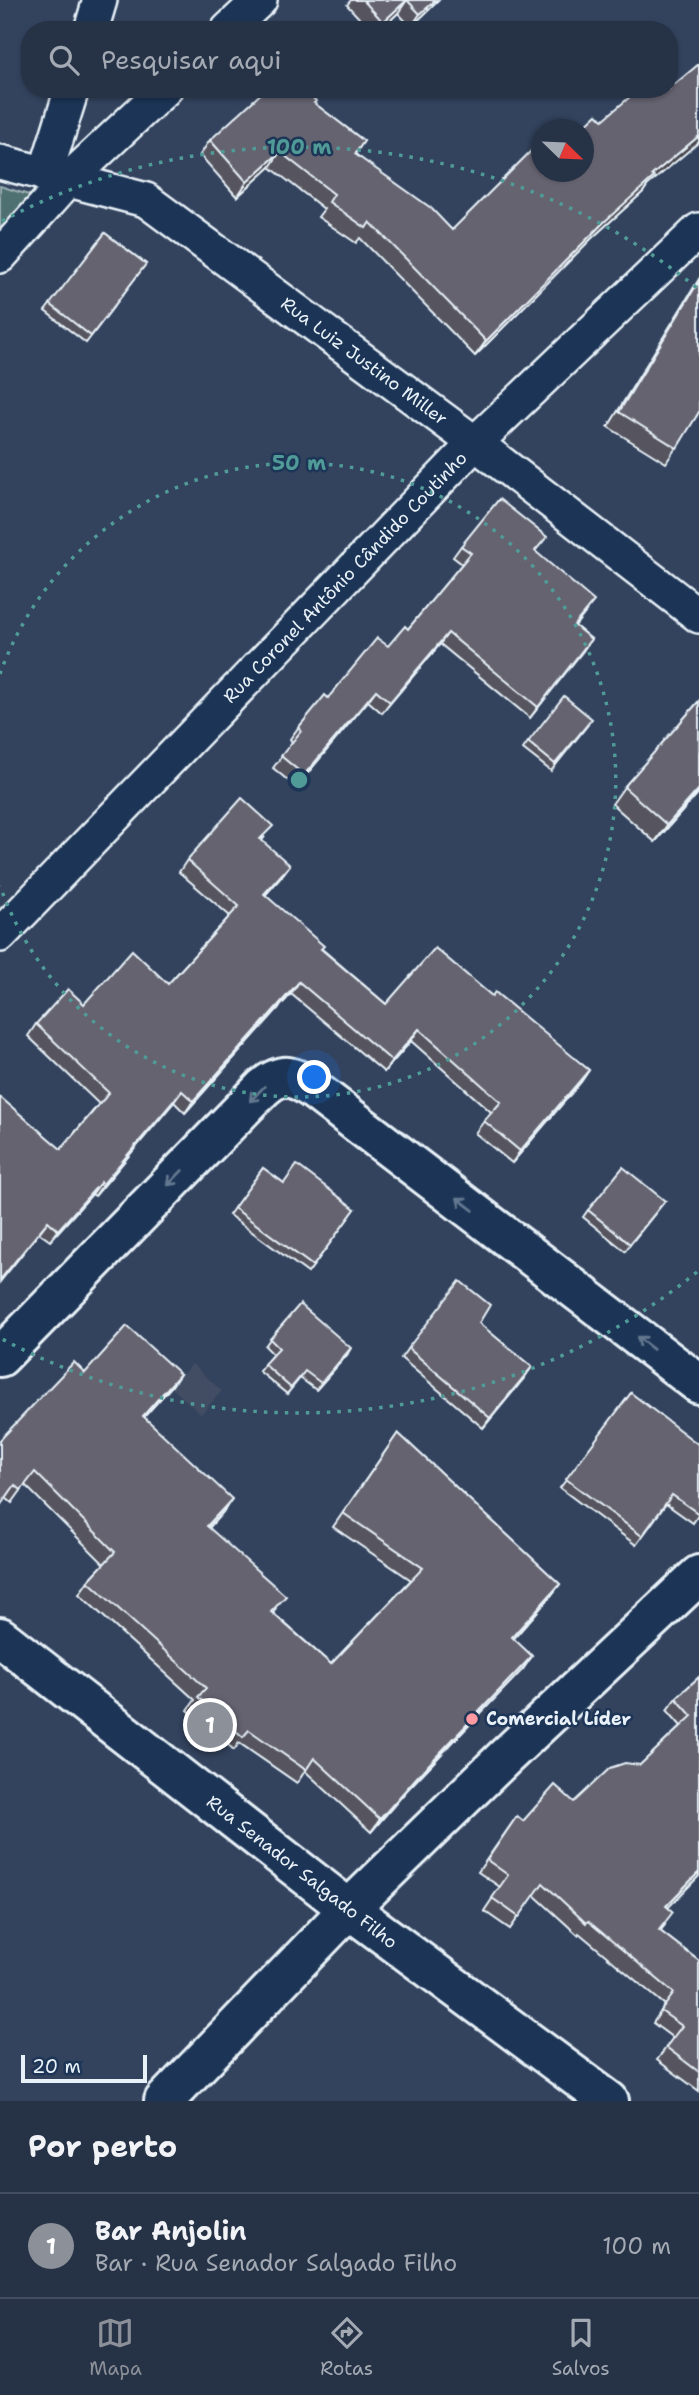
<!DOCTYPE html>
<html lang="pt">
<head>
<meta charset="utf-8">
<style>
	body { margin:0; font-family:"Shantell Sans",sans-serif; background:#2e3a4d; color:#f1f3f6 }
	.compass { position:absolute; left:531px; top:119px; width:63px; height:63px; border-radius:50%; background:#263246; box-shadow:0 2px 5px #0004; rotate:113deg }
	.scale { position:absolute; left:21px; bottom:18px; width:126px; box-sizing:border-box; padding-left:7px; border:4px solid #e8f1f8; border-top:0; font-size:19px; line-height:24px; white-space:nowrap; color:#e8f1f8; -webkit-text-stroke:5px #1d3557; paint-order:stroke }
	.you { position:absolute; left:315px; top:1078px; width:24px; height:24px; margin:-18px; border:5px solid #fff; border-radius:50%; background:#1a73e8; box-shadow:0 0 0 10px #1a73e833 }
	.badge { display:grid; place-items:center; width:46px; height:46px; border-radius:50%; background:#8c9099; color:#fff; font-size:23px; font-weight:700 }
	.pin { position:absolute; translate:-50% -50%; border:4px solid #fff; box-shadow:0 2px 7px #0006 }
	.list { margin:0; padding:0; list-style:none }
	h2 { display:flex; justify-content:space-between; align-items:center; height:91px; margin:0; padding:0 28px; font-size:30px }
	h2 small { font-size:23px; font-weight:400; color:#a4aab3 }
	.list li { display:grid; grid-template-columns:46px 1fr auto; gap:21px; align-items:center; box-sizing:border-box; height:105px; padding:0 28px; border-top:2px solid #424d5f }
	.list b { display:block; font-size:26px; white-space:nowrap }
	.list p { margin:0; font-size:23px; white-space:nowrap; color:#a4aab3 }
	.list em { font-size:23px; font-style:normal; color:#a4aab3 }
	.icon { flex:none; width:38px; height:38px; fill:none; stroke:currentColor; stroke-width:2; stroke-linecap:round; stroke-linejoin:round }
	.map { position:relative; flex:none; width:699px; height:2101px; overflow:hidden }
	.search { position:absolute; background:#263246; box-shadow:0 2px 5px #0004; left:21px; right:21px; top:21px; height:77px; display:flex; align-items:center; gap:18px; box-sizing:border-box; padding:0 24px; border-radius:28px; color:#a4aab3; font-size:26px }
	.sheet { height:196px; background:#263246 }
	nav { display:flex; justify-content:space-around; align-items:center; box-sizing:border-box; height:98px; border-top:2px solid #424d5f; background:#263246; font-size:19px; color:#a4aab3 }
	nav a { display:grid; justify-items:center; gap:4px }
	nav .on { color:#8c9099 }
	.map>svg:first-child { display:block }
	.built { fill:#424d63 }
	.green { fill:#506f6f; stroke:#9cb0b4; stroke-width:2 }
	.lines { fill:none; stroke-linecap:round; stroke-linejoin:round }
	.minor-casing { stroke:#e8f1f8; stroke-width:38 }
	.tertiary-casing { stroke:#e8f1f8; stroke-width:44 }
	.secondary-casing { stroke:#e8f1f8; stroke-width:44 }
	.minor { stroke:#1d3557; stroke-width:33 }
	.tertiary { stroke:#1d3557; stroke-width:38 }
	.secondary { stroke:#1d3557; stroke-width:38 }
	.wall { fill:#57555f; stroke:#e8f1f8; stroke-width:2 }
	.shaded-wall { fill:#47454e; stroke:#e8f1f8; stroke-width:2 }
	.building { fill:#65636f; stroke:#e8f1f8; stroke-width:2 }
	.oneway { stroke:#64778f }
	.ring { fill:none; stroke:#509b97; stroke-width:3.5; stroke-dasharray:3.5 7 }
	.poi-dot { fill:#ff9aa2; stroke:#1d3557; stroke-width:2.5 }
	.labels { text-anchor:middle; stroke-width:5; stroke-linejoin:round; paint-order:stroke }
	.street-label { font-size:18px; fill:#e8f1f8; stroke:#1d3557 }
	.poi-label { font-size:18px; font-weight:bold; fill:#e8f1f8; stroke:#1d3557; text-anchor:start }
	.centre { fill:#509b97; stroke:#1d3557; stroke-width:3.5 }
	.ring-label { font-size:21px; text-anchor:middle; font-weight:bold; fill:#509b97; stroke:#1d3557; stroke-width:5; stroke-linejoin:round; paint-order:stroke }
</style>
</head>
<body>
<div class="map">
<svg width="699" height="2101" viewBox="0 0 699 2101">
	<rect width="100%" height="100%" fill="#33435e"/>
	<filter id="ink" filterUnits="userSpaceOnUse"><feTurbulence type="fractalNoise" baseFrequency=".0143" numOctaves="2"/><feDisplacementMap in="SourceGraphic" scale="14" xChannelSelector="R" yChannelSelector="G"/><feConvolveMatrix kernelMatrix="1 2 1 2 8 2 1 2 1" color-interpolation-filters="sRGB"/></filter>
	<g filter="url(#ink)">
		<!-- built -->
		<polygon class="built" points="192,1364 222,1391 201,1414 171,1387"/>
		<!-- green -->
		<polygon class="green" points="0,186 32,196 0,231"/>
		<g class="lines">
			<defs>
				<g id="minor">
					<polyline points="91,30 100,0"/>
					<polyline points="228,30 260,0"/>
					<path id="s1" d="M0 162 146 200 475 443 699 616"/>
					<polyline points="45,175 72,89"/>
					<polyline points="0,256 67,181 165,89"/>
					<path id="s2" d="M0 935 475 443 699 230"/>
				</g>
				<polyline id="tertiary" points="164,2101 349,1909 609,2101"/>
				<g id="secondary">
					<path d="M0 1357 263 1088C284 1070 293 1076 314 1090L699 1384"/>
					<polyline points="0,1637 349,1909 504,1758 699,1575"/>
				</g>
			</defs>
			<!-- minor casing -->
			<use href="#minor" class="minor-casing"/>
			<!-- tertiary casing -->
			<use href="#tertiary" class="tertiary-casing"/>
			<!-- secondary casing -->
			<use href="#secondary" class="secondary-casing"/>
			<!-- minor -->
			<use href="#minor" class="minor"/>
			<!-- tertiary -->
			<use href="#tertiary" class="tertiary"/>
			<!-- secondary -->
			<use href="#secondary" class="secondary"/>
		</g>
		<!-- wall -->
		<g class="wall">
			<polygon points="351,0 439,0 411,27 398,13 380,30 370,30 347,5"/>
			<polygon points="314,103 364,141 355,154 452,230 542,172 647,186 643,192 592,238 475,356 360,238 356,243 318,217 324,209 270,167 237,197 200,155 210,140"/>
			<polygon points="105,233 146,264 86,343 45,311"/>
			<polygon points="699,279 699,412 666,463 608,427"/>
			<polygon points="461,546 536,552 586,612 575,626 591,639 530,718 440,644 382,713 368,701 296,787 273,768 292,742 290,739 298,728 328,698 408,629 462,564 453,557"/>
			<polygon points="699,701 699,792 655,842 612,804 624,787"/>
			<polygon points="587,726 551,771 523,749 528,742"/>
			<polygon points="265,837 262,840 282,876 265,895 322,949 386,1004 492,996 589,1070 581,1082 512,1163 475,1133 491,1112 411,1041 384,1072 291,994 185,1113 174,1102 95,1196 92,1194 50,1241 39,1233 61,1149 99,1104 28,1036 36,1024 84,1004 168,984 230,916 179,872 187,860"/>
			<polygon points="263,1168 284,1183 355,1209 308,1273 229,1215"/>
			<polygon points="665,1201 625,1251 583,1217 588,1210"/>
			<polygon points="479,1323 525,1377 483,1428 401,1358 408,1348"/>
			<polygon points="270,1339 347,1355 316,1390 300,1378 287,1394 259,1371 273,1354 265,1346"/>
			<polygon points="85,1373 180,1374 171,1387 144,1417 223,1512 209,1528 276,1609 273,1613 331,1664 411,1580 333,1527 398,1433 560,1584 550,1597 513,1639 532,1656 523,1669 407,1790 371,1832 305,1771 297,1783 239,1743 234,1750 188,1710 195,1700 79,1594 88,1581 104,1564 25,1485 12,1503 6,1498"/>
			<polygon points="631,1393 699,1514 693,1523 666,1504 636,1545 560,1488"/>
			<polygon points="699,1677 668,1908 665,1925 660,1931 699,1961 699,2091 657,2060 673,2038 653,2023 665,2005 579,1933 578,1935 534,1895 510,1929 484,1911 500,1887 478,1872 517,1816 523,1821 574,1802 640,1765 681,1726 667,1710 676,1698"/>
		</g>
		<!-- shaded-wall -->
		<g class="shaded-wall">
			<polygon points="407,0 398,13 380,30 378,30 383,22"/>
			<polygon points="436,0 439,0 411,27 420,14"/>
			<polygon points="699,136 699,142 647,186 643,192 592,238 475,356 486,341 603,223 652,175"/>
			<polygon points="280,152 270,167 237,197 247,182"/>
			<polygon points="448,633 440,644 382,713 390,702"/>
			<polygon points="591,639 583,651 530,718 538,707"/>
			<polygon points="376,690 368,701 296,787 304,775"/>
			<polygon points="699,789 699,792 655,842 667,825"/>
			<polygon points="290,865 282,876 256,906 264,894"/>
			<polygon points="299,982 291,994 185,1113 193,1101"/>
			<polygon points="419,1029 411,1041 384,1072 392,1061"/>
			<polygon points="589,1070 581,1082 512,1163 520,1151"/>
			<polygon points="182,1091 174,1102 95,1196 103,1184"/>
			<polygon points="101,1182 92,1194 50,1241 58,1230"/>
			<polygon points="48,1221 39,1233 0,1282 0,1280"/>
			<polygon points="351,1348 347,1355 316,1390 321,1383"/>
			<polygon points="532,1367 525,1377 483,1428 490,1418"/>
			<polygon points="180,1374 171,1387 133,1429 143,1416"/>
			<polygon points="232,1499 223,1512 198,1539 207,1526"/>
			<polygon points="560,1584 550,1597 503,1651 512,1637"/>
			<polygon points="532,1656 523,1669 407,1790 371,1832 380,1819 417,1777"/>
			<polygon points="699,1872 699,1876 657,1919 666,1906"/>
		</g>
		<!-- building -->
		<g class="building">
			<polygon points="363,0 436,0 420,14 407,0 383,22"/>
			<polygon points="699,64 699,136 652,175 654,177 603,223 486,341 370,222 366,228 329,202 334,194 280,152 247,182 210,140 266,89 303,89 316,101 314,103 364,141 355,154 431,208 452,230 532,150 542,160 542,172 584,172 584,130 580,130 597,114 603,120 639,89 669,89 669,78 675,84"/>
			<polygon points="105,233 146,264 91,336 50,304"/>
			<polygon points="699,281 699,412 677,448 619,412"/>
			<polygon points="499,499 547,537 535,551 594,601 574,625 591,639 538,707 448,633 390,702 376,690 304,775 281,756 301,731 298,728 325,695 328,698 377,638 388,646 405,626 408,629 471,553 461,546"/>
			<polygon points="564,696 592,719 555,764 528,742"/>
			<polygon points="699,701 699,789 667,825 624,787"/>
			<polygon points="242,798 273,826 260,839 290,865 264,894 324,946 321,949 386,1004 435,948 492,996 495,992 589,1070 520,1151 484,1121 501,1102 419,1029 392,1061 299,982 193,1101 182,1091 103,1184 101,1182 58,1230 48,1221 0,1280 0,1097 61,1149 109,1093 36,1024 68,989 84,1004 132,950 168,984 239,906 187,860"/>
			<polygon points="297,1165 355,1209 313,1266 234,1208 263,1168 284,1183"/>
			<polygon points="623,1167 665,1201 630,1244 588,1210"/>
			<polygon points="460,1281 490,1305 479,1323 532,1367 490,1418 408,1348"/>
			<polygon points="300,1304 351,1348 321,1383 305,1371 291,1388 264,1364 279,1348 270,1339"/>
			<polygon points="127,1326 180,1374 143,1416 232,1499 207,1526 286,1596 271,1612 331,1664 423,1568 343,1513 398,1433 560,1584 512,1637 532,1656 417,1777 380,1819 314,1758 306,1770 249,1730 243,1737 198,1697 206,1688 88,1581 115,1552 35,1472 21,1490 15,1485 0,1506 0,1440 74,1362 85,1373"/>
			<polygon points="631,1393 699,1445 699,1514 672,1495 642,1536 566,1479"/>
			<polygon points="699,1677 699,1872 666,1906 673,1912 659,1930 699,1961 699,2072 666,2047 682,2026 661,2011 674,1993 588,1921 586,1923 543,1883 519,1917 492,1898 508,1875 487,1860 517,1816 523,1821 555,1785 574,1802 610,1768 625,1763 640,1765 692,1716 676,1698"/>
		</g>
		<!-- one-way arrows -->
		<defs><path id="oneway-shaft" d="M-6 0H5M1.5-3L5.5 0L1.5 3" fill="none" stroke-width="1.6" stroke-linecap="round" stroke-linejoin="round" transform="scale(1.75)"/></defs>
		<g class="oneway">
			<use href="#oneway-shaft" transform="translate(257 1094) rotate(134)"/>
			<use href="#oneway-shaft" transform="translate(175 1178) rotate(134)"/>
			<use href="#oneway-shaft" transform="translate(465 1204) rotate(-142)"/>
			<use href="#oneway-shaft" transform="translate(645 1343) rotate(-142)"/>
		</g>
	</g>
	<!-- distance rings -->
	<g class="ring">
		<path d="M0 674A317 317 0 1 1 0 886"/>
		<path d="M697 1272A633 633 0 0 1 2 1339M2 221A633 633 0 0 1 697 288"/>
	</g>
	<!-- markers -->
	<circle class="poi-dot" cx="472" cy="1719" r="7"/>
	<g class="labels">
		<!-- street labels -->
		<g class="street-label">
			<text dy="6" stroke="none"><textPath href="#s1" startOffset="422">Rua Luiz Justino Miller</textPath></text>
			<text dy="6" stroke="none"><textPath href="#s2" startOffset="497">Rua Coronel Antônio Cândido Coutinho</textPath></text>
			<text transform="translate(302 1872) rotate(38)" y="6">Rua Senador Salgado Filho</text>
		</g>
		<!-- poi labels -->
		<g class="poi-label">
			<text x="486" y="1725">Comercial Líder</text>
		</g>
	</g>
	<circle cx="299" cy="780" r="10" class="centre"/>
	<g class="ring-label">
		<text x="299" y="154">100 m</text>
		<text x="299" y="470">50 m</text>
	</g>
</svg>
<svg class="compass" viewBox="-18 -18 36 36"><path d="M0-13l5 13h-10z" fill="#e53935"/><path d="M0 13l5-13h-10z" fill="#a4aab3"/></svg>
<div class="scale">20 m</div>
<div class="you"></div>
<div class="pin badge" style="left:210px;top:1725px">1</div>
<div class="search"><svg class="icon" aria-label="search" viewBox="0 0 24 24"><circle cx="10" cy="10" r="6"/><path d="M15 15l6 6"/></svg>Pesquisar aqui</div>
</div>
<section class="sheet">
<h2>Por perto<small></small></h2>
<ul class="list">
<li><span class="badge">1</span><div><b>Bar Anjolin</b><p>Bar · Rua Senador Salgado Filho</p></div><em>100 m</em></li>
</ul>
</section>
<nav>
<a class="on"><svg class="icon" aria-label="map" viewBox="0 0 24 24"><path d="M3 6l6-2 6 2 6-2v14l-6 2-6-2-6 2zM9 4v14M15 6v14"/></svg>Mapa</a>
<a><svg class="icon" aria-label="directions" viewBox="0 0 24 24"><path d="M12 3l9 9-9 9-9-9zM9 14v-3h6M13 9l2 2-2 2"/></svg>Rotas</a>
<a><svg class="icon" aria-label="saved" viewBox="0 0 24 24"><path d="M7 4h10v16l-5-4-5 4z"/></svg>Salvos</a>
</nav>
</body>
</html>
